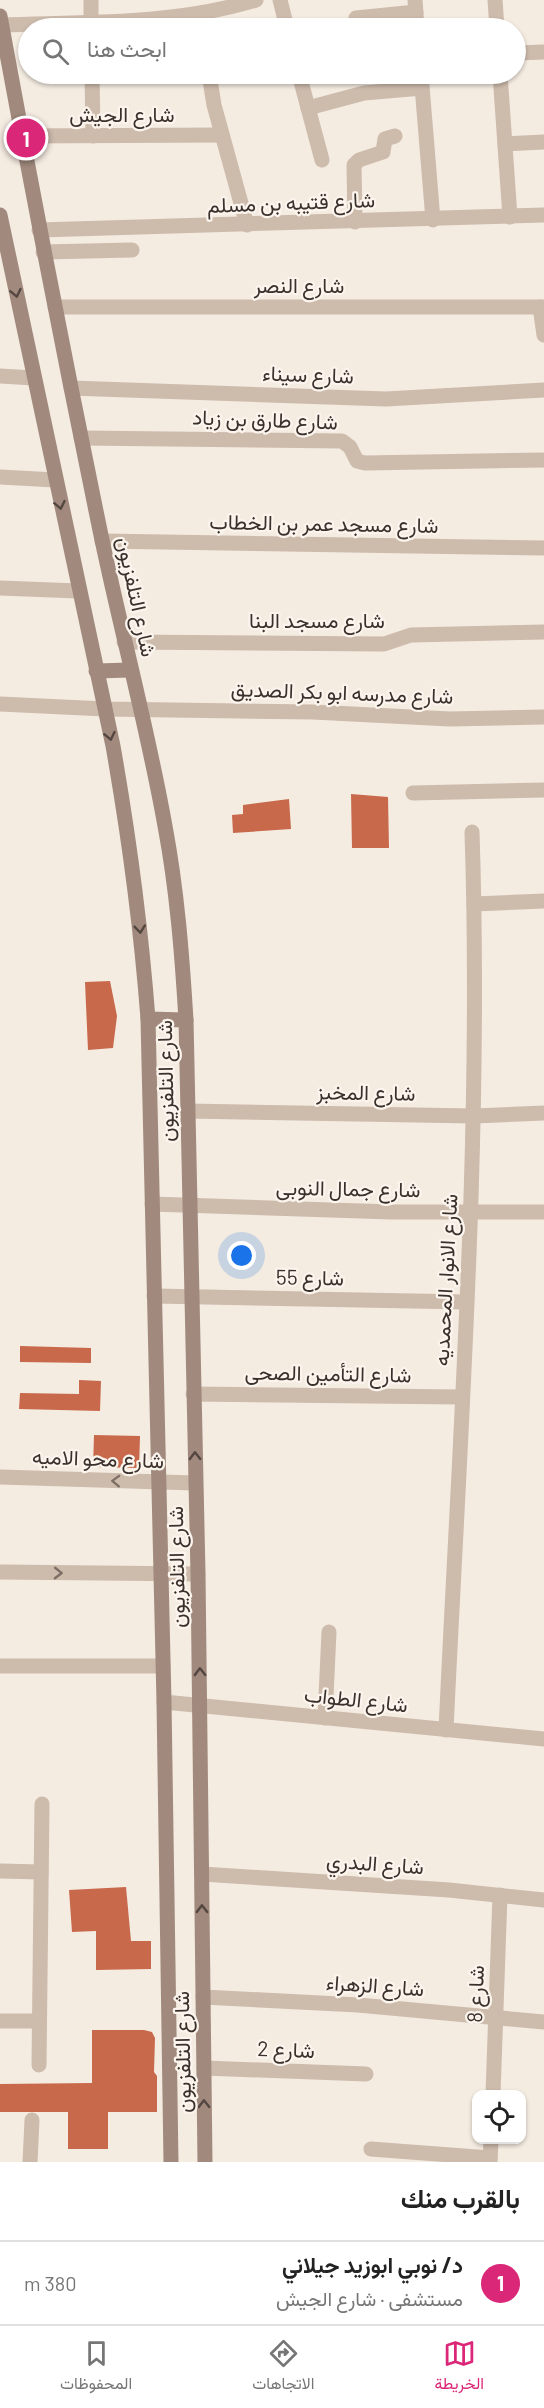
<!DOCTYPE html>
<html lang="ar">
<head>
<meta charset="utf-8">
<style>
	body { margin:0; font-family:Barlow,Vazirmatn,sans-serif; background:#f6f6f6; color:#222; direction:rtl }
	.controls { position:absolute; right:18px; bottom:18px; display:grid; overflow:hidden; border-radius:12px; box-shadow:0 2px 4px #0004 }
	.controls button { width:54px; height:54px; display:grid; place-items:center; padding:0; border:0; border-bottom:2px solid #e0e0e0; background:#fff; color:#222; font:30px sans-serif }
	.you { position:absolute; left:242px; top:1256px; width:21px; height:21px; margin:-15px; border:4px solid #fff; border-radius:50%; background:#1a73e8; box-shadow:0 0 0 9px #1a73e833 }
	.badge { display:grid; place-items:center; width:39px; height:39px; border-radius:50%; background:#db2777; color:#fff; font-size:20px; font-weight:700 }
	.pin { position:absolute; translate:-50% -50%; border:3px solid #fff; box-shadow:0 2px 6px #0006 }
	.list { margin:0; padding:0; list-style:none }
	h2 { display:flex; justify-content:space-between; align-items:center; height:78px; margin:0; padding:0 24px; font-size:26px }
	h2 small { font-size:20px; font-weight:400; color:#767676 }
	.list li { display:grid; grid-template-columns:39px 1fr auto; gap:18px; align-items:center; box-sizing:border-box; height:84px; padding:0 24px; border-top:2px solid #e0e0e0 }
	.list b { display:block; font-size:22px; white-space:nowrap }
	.list p { margin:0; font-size:20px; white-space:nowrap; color:#767676 }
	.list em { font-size:20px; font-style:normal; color:#767676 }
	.icon { flex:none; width:33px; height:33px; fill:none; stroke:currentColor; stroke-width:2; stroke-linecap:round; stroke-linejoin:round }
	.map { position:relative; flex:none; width:544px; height:2162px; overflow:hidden; direction:ltr }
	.search { position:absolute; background:#fff; box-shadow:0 2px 4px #0004; left:18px; right:18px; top:18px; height:66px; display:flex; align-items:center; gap:15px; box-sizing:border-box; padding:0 21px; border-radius:33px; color:#767676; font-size:22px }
	.sheet { height:162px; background:#fff }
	nav { display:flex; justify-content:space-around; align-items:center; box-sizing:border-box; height:84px; border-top:2px solid #e0e0e0; background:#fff; font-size:16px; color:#767676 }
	nav a { display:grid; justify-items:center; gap:3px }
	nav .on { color:#db2777 }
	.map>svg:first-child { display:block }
	.building { fill:#c8694b }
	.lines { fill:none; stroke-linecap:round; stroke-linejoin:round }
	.minor { stroke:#cdbbac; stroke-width:15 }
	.secondary { stroke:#a18a7d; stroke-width:15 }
	.oneway { stroke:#544640 }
	.oneway2 { stroke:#7d6f65 }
	.labels { text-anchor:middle; stroke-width:4.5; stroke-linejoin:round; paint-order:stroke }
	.street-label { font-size:21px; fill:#3b302b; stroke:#fbf5ee }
</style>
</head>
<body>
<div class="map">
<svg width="544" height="2162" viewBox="0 0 544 2162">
	<rect width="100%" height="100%" fill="#f4ebe1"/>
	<!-- building -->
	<g class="building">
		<polygon points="351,794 388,797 389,848 352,848"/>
		<polygon points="289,799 291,829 233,833 232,815 243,814 243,805"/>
		<polygon points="110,981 117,1016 113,1048 88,1050 85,982"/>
		<polygon points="20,1346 91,1348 91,1363 20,1362"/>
		<polygon points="79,1380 101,1381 100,1411 19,1409 20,1393 79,1394"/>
		<polygon points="94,1435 140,1436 139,1468 93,1467"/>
		<polygon points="126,1887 131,1941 151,1941 151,1969 96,1970 96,1931 72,1932 69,1890"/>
		<polygon points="92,2030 144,2030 152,2032 155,2038 154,2072 157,2076 157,2112 108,2112 108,2149 68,2149 68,2112 0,2112 0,2084 92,2083"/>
	</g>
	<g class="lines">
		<!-- minor -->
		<g class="minor">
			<polyline points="91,0 91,28"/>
			<polyline points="280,0 287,28"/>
			<polyline points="415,0 417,28"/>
			<polyline points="495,0 497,28"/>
			<polyline points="356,18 416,12"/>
			<path d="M2 25C86 22 174 25 256 0"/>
			<polyline points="516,53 544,52"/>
			<polyline points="92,74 93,136"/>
			<polyline points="209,74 214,105 247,225"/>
			<polyline points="299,74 322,160"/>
			<polyline points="421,74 433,220"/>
			<polyline points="500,74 510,217"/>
			<polyline points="308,108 364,93 422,88"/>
			<polyline points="22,136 222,135"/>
			<polyline points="505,144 544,142"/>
			<polyline points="355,222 354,165 359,160 383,152 385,139 395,136"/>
			<polyline points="39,230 544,215"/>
			<polyline points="43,252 132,250"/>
			<polyline points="55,307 544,307"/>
			<polyline points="540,307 544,335"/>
			<polyline points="0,376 34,378"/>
			<polyline points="71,388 386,399 544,390"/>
			<polyline points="81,438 342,441 350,447 357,461 365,463 544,460"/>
			<polyline points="0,477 55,480"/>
			<polyline points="102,541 544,548"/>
			<polyline points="0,588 78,591"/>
			<polyline points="124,642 384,644 411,635 544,632"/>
			<polyline points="0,704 105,709 313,712 450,719 544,717"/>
			<polyline points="413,793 544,790"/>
			<polyline points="474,904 544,901"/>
			<polyline points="187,1111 474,1116 544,1113"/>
			<polyline points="152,1204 392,1212 544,1212"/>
			<polyline points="154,1296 466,1302"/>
			<polyline points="193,1394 461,1397"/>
			<polyline points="0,1477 195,1483"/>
			<polyline points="0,1572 198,1574"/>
			<polyline points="0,1666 163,1666"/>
			<polyline points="164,1702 544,1739"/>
			<polyline points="325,1718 329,1632"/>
			<path d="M446 1730C460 1431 482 1131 472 832"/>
			<polyline points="0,1871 41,1872"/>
			<polyline points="202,1874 449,1890 544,1900"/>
			<polyline points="203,1997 358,2005 544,2022"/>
			<polyline points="0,2021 39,2021"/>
			<polyline points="39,2065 42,1804"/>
			<polyline points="204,2068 366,2074"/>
			<polyline points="493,2094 500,1895"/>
			<polyline points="371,2149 490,2158"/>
			<polyline points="30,2162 32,2120"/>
			<polyline points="490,2162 491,2140"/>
		</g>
		<!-- secondary -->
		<g class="secondary">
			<path d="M0 16C32 191 66 366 102 540 122 635 148 730 165 826 177 890 182 954 186 1020L198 1574 205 2162"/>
			<path d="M0 215 113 746C129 837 141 927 148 1019L164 1702 171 2162"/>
			<polyline points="96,671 130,670"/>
			<polyline points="148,1019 186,1020"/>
		</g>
	</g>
	<!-- one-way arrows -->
	<defs><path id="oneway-chevron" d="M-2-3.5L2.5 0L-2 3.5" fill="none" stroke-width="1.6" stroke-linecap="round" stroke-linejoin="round" transform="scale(1.5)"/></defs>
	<g class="oneway">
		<use href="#oneway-chevron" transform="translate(16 293) rotate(78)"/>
		<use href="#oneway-chevron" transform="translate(60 505) rotate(78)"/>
		<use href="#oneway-chevron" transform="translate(110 736) rotate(78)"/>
		<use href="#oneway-chevron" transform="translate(140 929) rotate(84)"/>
		<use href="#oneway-chevron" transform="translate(195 1456) rotate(-91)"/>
		<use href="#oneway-chevron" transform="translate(200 1672) rotate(-91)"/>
		<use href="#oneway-chevron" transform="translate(202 1909) rotate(-91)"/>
		<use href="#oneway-chevron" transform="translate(204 2104) rotate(-91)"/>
	</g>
	<g class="oneway2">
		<use href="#oneway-chevron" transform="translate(116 1481) rotate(-178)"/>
		<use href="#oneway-chevron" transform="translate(58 1573) rotate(1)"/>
	</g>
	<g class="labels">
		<!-- street labels -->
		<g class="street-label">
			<text x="122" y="122">شارع الجيش</text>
			<text transform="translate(291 203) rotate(-2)" y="7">شارع قتيبه بن مسلم</text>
			<text x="299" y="293">شارع النصر</text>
			<text transform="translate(308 375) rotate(2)" y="7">شارع سيناء</text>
			<text transform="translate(265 420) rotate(2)" y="7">شارع طارق بن زياد</text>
			<text transform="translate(324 524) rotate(1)" y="7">شارع مسجد عمر بن الخطاب</text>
			<text transform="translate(136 597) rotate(78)" y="7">شارع التلفزيون</text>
			<text x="317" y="628">شارع مسجد البنا</text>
			<text transform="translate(342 693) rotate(2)" y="7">شارع مدرسه ابو بكر الصديق</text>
			<text transform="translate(166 1081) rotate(-91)" y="7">شارع التلفزيون</text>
			<text transform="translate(366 1093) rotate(1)" y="7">شارع المخبز</text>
			<text transform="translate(348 1189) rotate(1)" y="7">شارع جمال النوبى</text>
			<text transform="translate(310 1278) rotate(1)" y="7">شارع 55</text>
			<text transform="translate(446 1280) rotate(-87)" y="7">شارع الانوار المحمديه</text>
			<text transform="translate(328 1374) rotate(1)" y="7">شارع التأمين الصحى</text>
			<text transform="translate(98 1459) rotate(2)" y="7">شارع محو الاميه</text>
			<text transform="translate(177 1567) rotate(-91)" y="7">شارع التلفزيون</text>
			<text transform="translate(356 1700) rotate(6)" y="7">شارع الطواب</text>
			<text transform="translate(375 1864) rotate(4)" y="7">شارع البدري</text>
			<text transform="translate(375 1986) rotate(4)" y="7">شارع الزهراء</text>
			<text transform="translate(476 1994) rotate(-88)" y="7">شارع 8</text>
			<text transform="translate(286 2050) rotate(2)" y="7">شارع 2</text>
			<text transform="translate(183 2052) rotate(-91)" y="7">شارع التلفزيون</text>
		</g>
	</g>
</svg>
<div class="controls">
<button><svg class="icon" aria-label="locate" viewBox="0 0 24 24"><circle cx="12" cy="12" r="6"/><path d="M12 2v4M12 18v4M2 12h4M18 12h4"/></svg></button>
</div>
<div class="you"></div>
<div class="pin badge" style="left:26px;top:138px">1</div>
<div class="search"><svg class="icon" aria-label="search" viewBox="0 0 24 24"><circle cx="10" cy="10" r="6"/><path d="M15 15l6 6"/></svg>ابحث هنا</div>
</div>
<section class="sheet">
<h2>بالقرب منك<small></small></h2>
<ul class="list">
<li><span class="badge">1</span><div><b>د/ نوبي ابوزيد جيلاني</b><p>مستشفى · شارع الجيش</p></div><em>380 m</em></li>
</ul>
</section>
<nav>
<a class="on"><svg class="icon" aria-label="map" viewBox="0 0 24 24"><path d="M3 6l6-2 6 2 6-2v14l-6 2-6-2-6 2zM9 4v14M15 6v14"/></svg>الخريطة</a>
<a><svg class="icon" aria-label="directions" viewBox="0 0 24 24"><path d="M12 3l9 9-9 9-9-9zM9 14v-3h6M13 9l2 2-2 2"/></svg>الاتجاهات</a>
<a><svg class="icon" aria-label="saved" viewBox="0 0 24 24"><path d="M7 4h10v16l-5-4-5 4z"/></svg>المحفوظات</a>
</nav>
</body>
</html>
